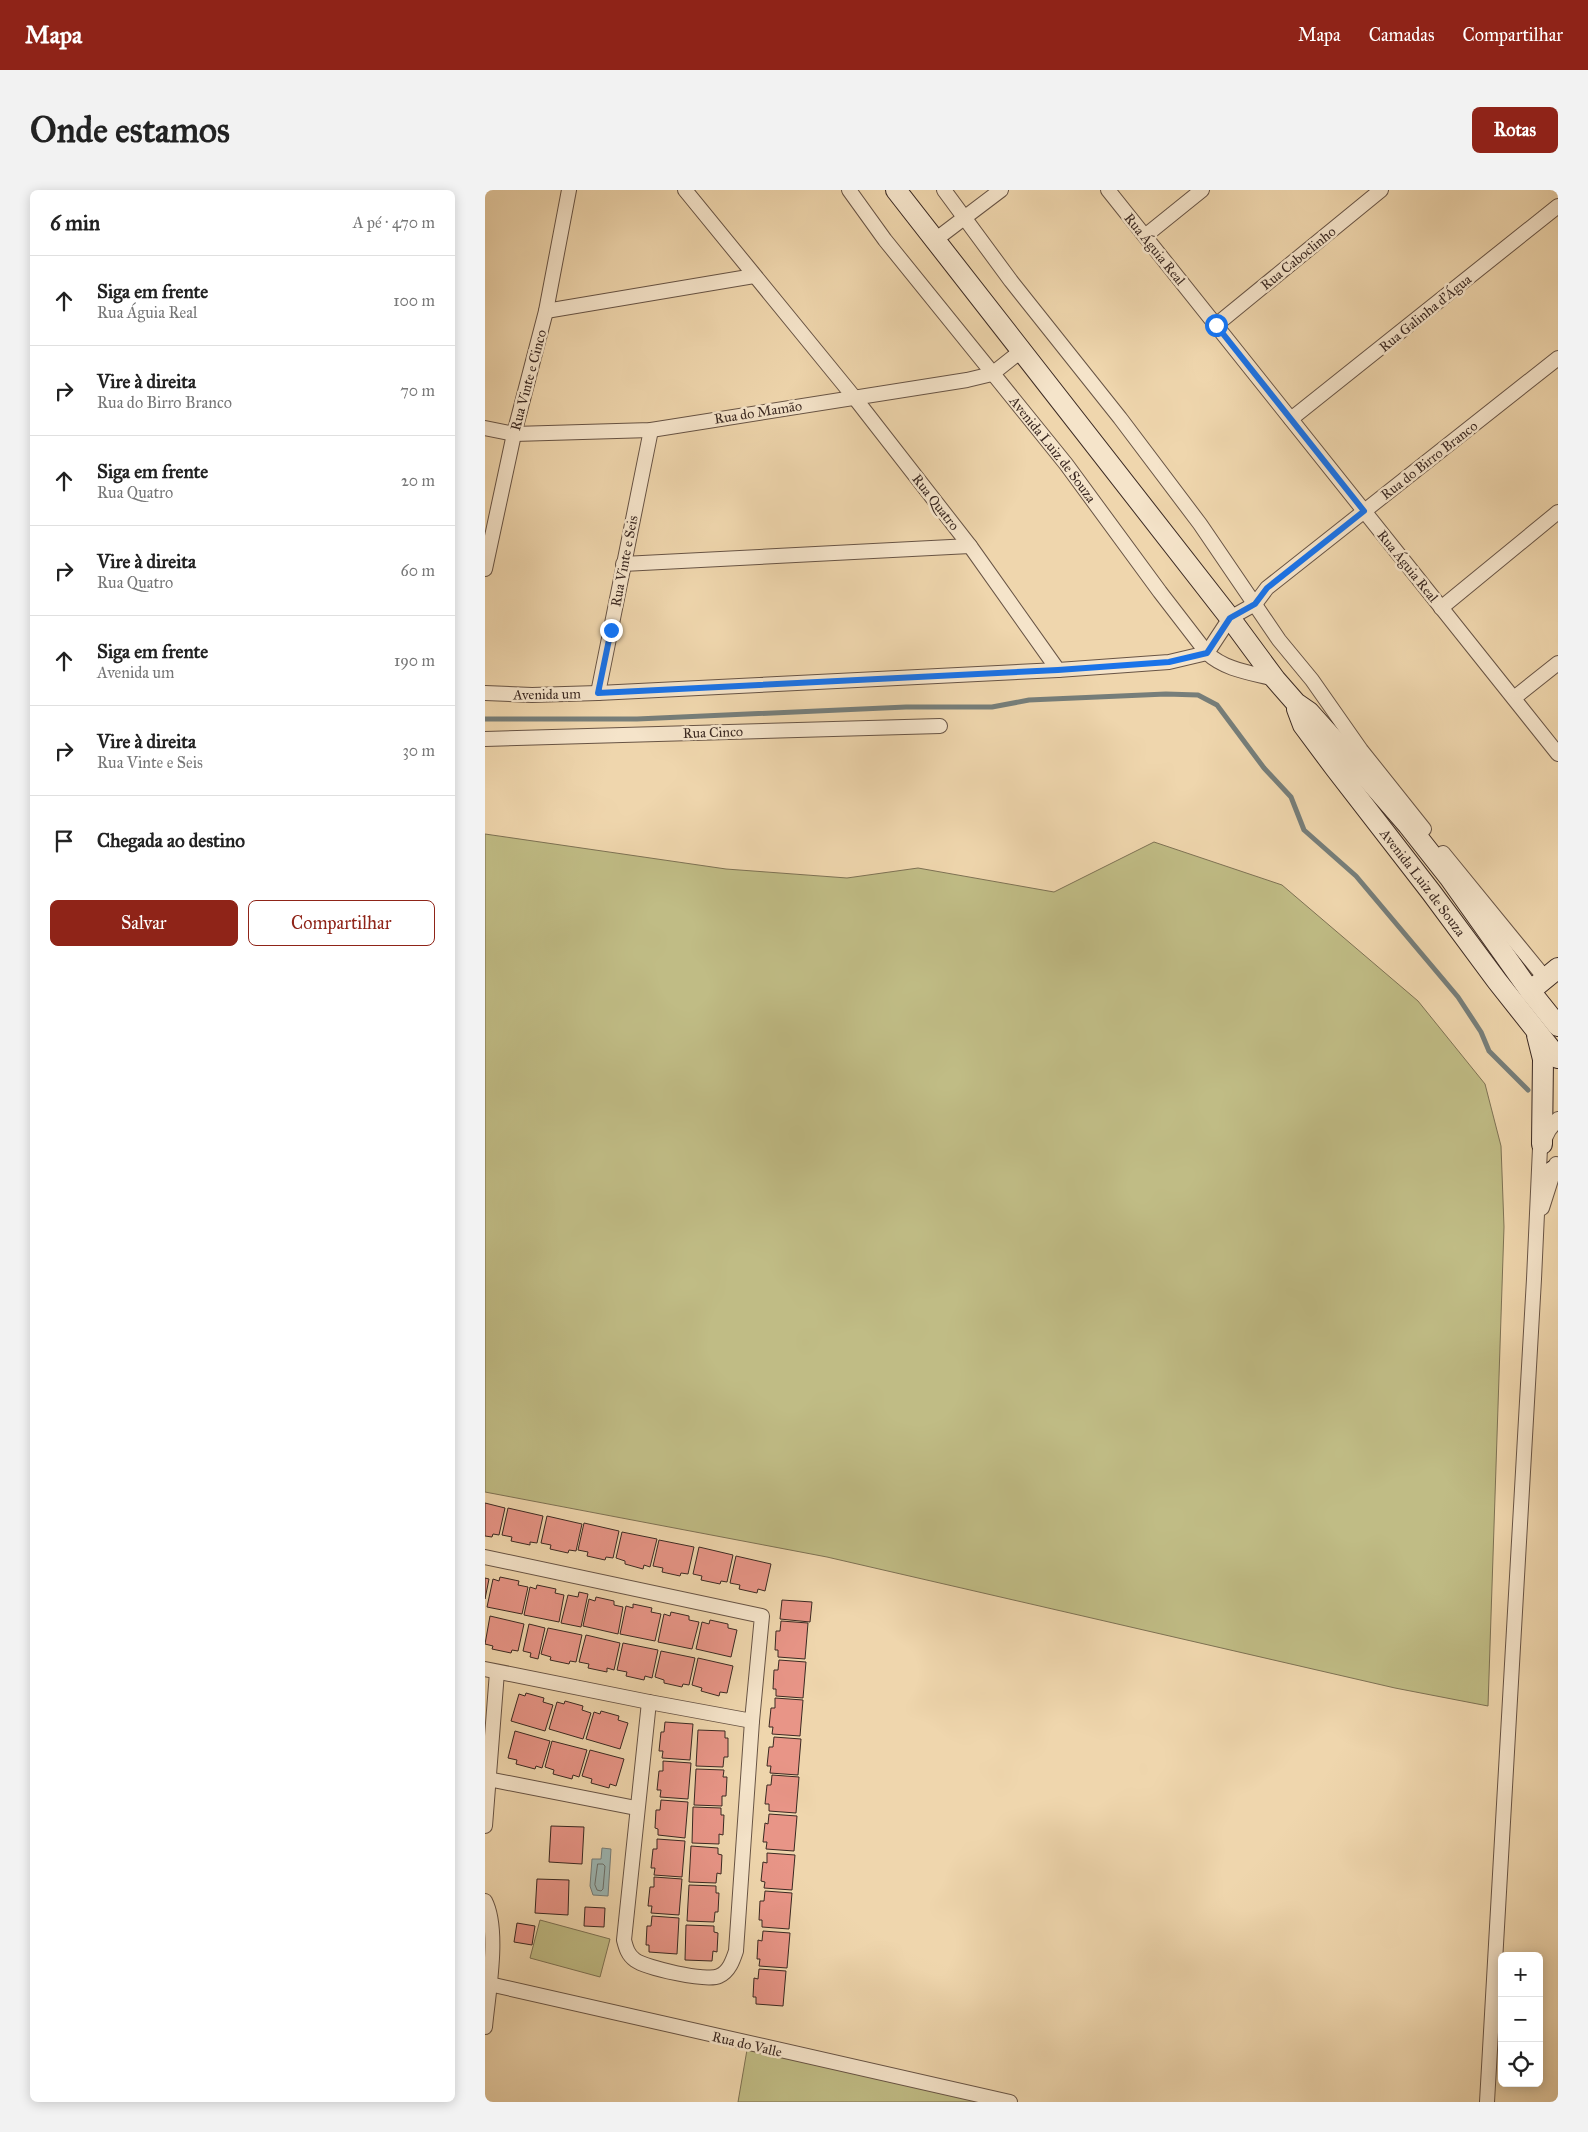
<!DOCTYPE html>
<html lang="pt">
<head>
<meta charset="utf-8">
<style>
	body { margin:0; font-family:"IM FELL Great Primer",serif; background:#f2f2f2; color:#222 }
	.controls { position:absolute; right:15px; bottom:15px; display:grid; overflow:hidden; border-radius:8px; box-shadow:0 2px 12px #0003 }
	.controls button { width:45px; height:45px; display:grid; place-items:center; padding:0; border:0; border-bottom:1px solid #e0e0e0; background:#fff; color:#222; font:25px sans-serif }
	.stop { position:absolute; width:15px; height:15px; margin:-11px; border:4px solid #1a73e8; border-radius:50%; background:#fff }
	.stop.end { background:#1a73e8; border-color:#fff; box-shadow:0 1px 5px #0008 }
	.list { margin:0; padding:0; list-style:none }
	h2 { display:flex; justify-content:space-between; align-items:center; height:65px; margin:0; padding:0 20px; font-size:21px }
	h2 small { font-size:16px; font-weight:400; color:#767676 }
	.list li { display:grid; grid-template-columns:32px 1fr auto; gap:15px; align-items:center; box-sizing:border-box; height:90px; padding:0 20px; border-top:1px solid #e0e0e0 }
	.list b { display:block; font-size:19px; white-space:nowrap }
	.list p { margin:0; font-size:16px; white-space:nowrap; color:#767676 }
	.list em { font-size:16px; font-style:normal; color:#767676 }
	.actions { display:flex; gap:10px; padding:15px 20px }
	.actions a { flex:1; padding:11px 0; border:1px solid #8f2418; border-radius:8px; text-align:center; font-size:18px; color:#8f2418 }
	.actions .main { background:#8f2418; color:#fff }
	.icon { flex:none; width:28px; height:28px; fill:none; stroke:currentColor; stroke-width:2; stroke-linecap:round; stroke-linejoin:round }
	.map { position:relative; flex:none; width:1073px; height:1912px; overflow:hidden; border-radius:8px }
	header { display:flex; align-items:center; gap:30px; box-sizing:border-box; height:70px; padding:0 25px; background:#8f2418; color:#fff }
	header strong { font-size:24px }
	nav { display:flex; gap:28px; margin-inline-start:auto; font-size:18px }
	.intro { display:flex; align-items:center; justify-content:space-between; box-sizing:border-box; height:120px; padding:0 30px }
	h1 { margin:0; font-size:35px }
	.button { padding:12px 22px; border-radius:8px; background:#8f2418; color:#fff; font-size:18px; font-weight:700 }
	main { display:flex; gap:30px; padding:0 30px }
	aside { flex:1; background:#fff; border-radius:8px; box-shadow:0 2px 12px #0003 }
	.map>svg:first-child { display:block }
	.green { fill:#c0bc85; stroke:#7e7254 }
	.water { fill:#9db7b4; stroke:#767e7a }
	.lines { fill:none; stroke-linecap:round; stroke-linejoin:round }
	.shore { stroke:#6c706b; stroke-width:1 }
	.stream { stroke:#767e7a; stroke-width:5 }
	.building { fill:#e89587; stroke:#3b2922 }
	.street-casing { stroke:#685445; stroke-width:16 }
	.secondary-casing { stroke:#3b2922; stroke-width:22 }
	.street { stroke:#f5e4ca; stroke-width:14 }
	.secondary { stroke:#f5e4ca; stroke-width:20 }
	.route { stroke:#1a73e8; stroke-width:6 }
	.labels { text-anchor:middle; stroke-width:5; stroke-linejoin:round; paint-order:stroke }
	.street-label { font-size:14px; fill:#3b2922; stroke:#f5e4ca }
</style>
</head>
<body>
<header>
<strong>Mapa</strong>
<nav><a>Mapa</a><a>Camadas</a><a>Compartilhar</a></nav>
</header>
<div class="intro"><h1>Onde estamos</h1><a class="button">Rotas</a></div>
<main>
<aside>
<h2>6 min<small>A pé · 470 m</small></h2>
<ul class="list">
<li><svg class="icon" aria-label="ahead" viewBox="0 0 24 24"><path d="M12 20V5M6 11l6-6 6 6"/></svg><div><b>Siga em frente</b><p>Rua Águia Real</p></div><em>100 m</em></li>
<li><svg class="icon" aria-label="right" viewBox="0 0 24 24"><path d="M7 20v-9h11M14 6l5 5-5 5"/></svg><div><b>Vire à direita</b><p>Rua do Birro Branco</p></div><em>70 m</em></li>
<li><svg class="icon" aria-label="ahead" viewBox="0 0 24 24"><path d="M12 20V5M6 11l6-6 6 6"/></svg><div><b>Siga em frente</b><p>Rua Quatro</p></div><em>20 m</em></li>
<li><svg class="icon" aria-label="right" viewBox="0 0 24 24"><path d="M7 20v-9h11M14 6l5 5-5 5"/></svg><div><b>Vire à direita</b><p>Rua Quatro</p></div><em>60 m</em></li>
<li><svg class="icon" aria-label="ahead" viewBox="0 0 24 24"><path d="M12 20V5M6 11l6-6 6 6"/></svg><div><b>Siga em frente</b><p>Avenida um</p></div><em>190 m</em></li>
<li><svg class="icon" aria-label="right" viewBox="0 0 24 24"><path d="M7 20v-9h11M14 6l5 5-5 5"/></svg><div><b>Vire à direita</b><p>Rua Vinte e Seis</p></div><em>30 m</em></li>
<li><svg class="icon" aria-label="arrive" viewBox="0 0 24 24"><path d="M6 21V4h12l-3 4 3 4H6"/></svg><div><b>Chegada ao destino</b></div></li>
</ul>
<div class="actions"><a class="main">Salvar</a><a>Compartilhar</a></div>
</aside>
<div class="map">
<svg width="1073" height="1912" viewBox="0 0 1073 1912">
	<rect width="100%" height="100%" fill="#efd6ad"/>
	<filter id="stains"><feTurbulence type="fractalNoise" baseFrequency=".004" numOctaves="4"/><feColorMatrix values="0 0 0 0 .2 0 0 0 0 .09 0 0 0 0 .02 0 0 0 .5 -.17"/></filter>
	<radialGradient id="worn" r=".72"><stop offset=".6" stop-color="#630" stop-opacity="0"/><stop offset="1" stop-color="#630" stop-opacity=".3"/></radialGradient>
	<!-- green -->
	<g class="green">
		<polygon points="0,644 241,679 362,688 433,678 569,702 669,652 797,695 933,811 1000,894 1016,956 1019,1037 1003,1516 910,1498 342,1367 0,1302"/>
		<polygon points="55,1730 125,1749 115,1787 45,1768"/>
		<polygon points="263,1854 519,1912 253,1912"/>
	</g>
	<!-- water -->
	<polygon class="water" points="117,1658 126,1659 123,1706 108,1705 105,1696 107,1669 116,1669"/>
	<g class="lines">
		<!-- shore -->
		<polygon class="shore" points="113,1674 118,1674 120,1676 118,1699 116,1701 112,1700 110,1695"/>
		<!-- stream -->
		<polyline class="stream" points="0,529 152,529 421,517 507,517 544,510 681,504 713,505 732,515 779,578 806,607 819,640 871,686 973,807 996,842 1004,861 1043,900"/>
	</g>
	<!-- building -->
	<g class="building">
		<polygon points="0,1313 20,1318 14,1345 8,1344 7,1347 0,1346"/>
		<polygon points="23,1318 58,1326 52,1353 45,1352 45,1355 26,1351 27,1347 17,1345"/>
		<polygon points="62,1326 97,1334 91,1361 84,1360 83,1363 65,1359 66,1355 56,1353"/>
		<polygon points="99,1333 134,1341 128,1368 121,1367 120,1370 102,1366 103,1362 93,1360"/>
		<polygon points="137,1342 172,1349 165,1377 159,1375 158,1379 140,1374 140,1371 131,1368"/>
		<polygon points="174,1350 209,1357 203,1384 196,1383 195,1386 177,1382 178,1378 168,1376"/>
		<polygon points="214,1357 248,1365 242,1392 236,1391 235,1394 216,1390 217,1386 208,1384"/>
		<polygon points="251,1366 286,1374 280,1401 273,1399 272,1403 254,1399 255,1395 245,1393"/>
		<polygon points="15,1387 34,1391 33,1395 43,1397 37,1424 2,1417 8,1389 14,1391"/>
		<polygon points="0,1388 4,1389 0,1409"/>
		<polygon points="52,1395 71,1399 70,1403 79,1405 74,1432 39,1425 45,1397 51,1399"/>
		<polygon points="94,1402 103,1404 96,1437 76,1433 83,1405 93,1407"/>
		<polygon points="111,1407 129,1411 129,1415 138,1417 133,1444 98,1436 104,1409 110,1411"/>
		<polygon points="297,1410 327,1412 325,1432 295,1429"/>
		<polygon points="148,1414 167,1418 166,1422 176,1424 170,1451 135,1444 141,1416 148,1418"/>
		<polygon points="186,1422 204,1426 204,1430 214,1432 207,1459 173,1452 179,1424 185,1426"/>
		<polygon points="5,1426 39,1434 33,1461 27,1460 26,1463 7,1459 8,1456 0,1454"/>
		<polygon points="225,1430 243,1434 243,1438 252,1440 246,1467 211,1459 217,1432 224,1434"/>
		<polygon points="296,1431 323,1433 320,1469 293,1467 293,1460 290,1460 291,1441 295,1441"/>
		<polygon points="44,1434 60,1438 53,1469 45,1467 46,1463 38,1461"/>
		<polygon points="63,1438 97,1445 91,1472 85,1471 84,1474 65,1470 66,1467 56,1464"/>
		<polygon points="101,1445 135,1453 129,1480 122,1478 122,1482 103,1478 104,1474 94,1472"/>
		<polygon points="138,1453 173,1460 167,1488 160,1486 159,1490 141,1486 142,1482 132,1480"/>
		<polygon points="176,1461 210,1468 204,1495 198,1494 197,1497 179,1493 179,1490 170,1487"/>
		<polygon points="213,1468 248,1476 242,1503 235,1502 234,1506 216,1501 217,1498 207,1495"/>
		<polygon points="294,1470 321,1472 318,1508 291,1506 291,1499 288,1499 289,1480 293,1480"/>
		<polygon points="41,1503 59,1508 58,1512 68,1515 60,1541 26,1531 34,1504 40,1506"/>
		<polygon points="290,1508 318,1510 315,1546 287,1544 288,1537 284,1537 286,1518 290,1518"/>
		<polygon points="80,1511 98,1516 97,1520 106,1523 98,1549 64,1539 72,1512 79,1514"/>
		<polygon points="116,1521 134,1526 133,1530 143,1533 135,1559 101,1549 109,1522 115,1524"/>
		<polygon points="180,1532 208,1534 205,1570 177,1568 178,1561 174,1561 176,1542 179,1542"/>
		<polygon points="213,1540 240,1541 240,1548 243,1548 243,1567 239,1567 238,1577 211,1576"/>
		<polygon points="30,1541 65,1551 57,1578 51,1576 50,1579 31,1574 32,1570 23,1568"/>
		<polygon points="289,1547 316,1549 313,1585 285,1583 286,1576 282,1576 284,1557 288,1557"/>
		<polygon points="67,1551 102,1560 94,1587 88,1585 87,1589 68,1584 69,1580 60,1577"/>
		<polygon points="105,1560 139,1569 131,1596 125,1594 124,1598 106,1593 107,1589 97,1586"/>
		<polygon points="178,1571 206,1573 203,1609 175,1607 176,1600 172,1600 174,1581 178,1581"/>
		<polygon points="211,1579 239,1580 238,1587 242,1587 241,1606 237,1606 237,1616 209,1615"/>
		<polygon points="287,1585 314,1587 311,1623 284,1621 284,1614 280,1614 282,1595 286,1595"/>
		<polygon points="176,1610 203,1612 200,1648 173,1645 173,1639 170,1638 171,1620 175,1620"/>
		<polygon points="208,1617 236,1618 236,1625 239,1625 238,1645 234,1644 234,1654 207,1653"/>
		<polygon points="284,1624 312,1626 309,1661 281,1659 282,1652 278,1652 280,1633 283,1634"/>
		<polygon points="66,1636 99,1637 97,1674 64,1672"/>
		<polygon points="172,1649 200,1651 197,1687 169,1685 170,1678 166,1678 168,1659 172,1659"/>
		<polygon points="206,1656 233,1658 233,1664 237,1665 236,1684 232,1683 231,1693 204,1692"/>
		<polygon points="282,1663 310,1665 307,1700 279,1698 280,1692 276,1691 278,1672 282,1673"/>
		<polygon points="169,1687 197,1689 194,1725 166,1723 167,1716 163,1716 165,1697 169,1697"/>
		<polygon points="52,1689 84,1690 83,1725 50,1723"/>
		<polygon points="204,1695 231,1696 231,1703 234,1703 233,1722 230,1722 229,1732 202,1731"/>
		<polygon points="280,1701 307,1703 304,1739 277,1737 277,1730 274,1730 275,1711 279,1711"/>
		<polygon points="100,1717 120,1718 119,1737 99,1736"/>
		<polygon points="167,1726 194,1728 192,1764 164,1762 164,1755 161,1755 162,1736 166,1736"/>
		<polygon points="32,1733 50,1736 47,1755 29,1752"/>
		<polygon points="201,1735 229,1736 229,1742 233,1743 232,1762 228,1761 227,1771 200,1770"/>
		<polygon points="278,1741 305,1743 302,1778 274,1776 275,1769 272,1769 273,1750 277,1751"/>
		<polygon points="274,1779 301,1781 298,1816 271,1814 271,1807 268,1807 269,1788 273,1789"/>
	</g>
	<g class="lines">
		<defs>
			<g id="street">
				<polyline points="200,0 369,207 485,356 573,480 684,472 722,463 745,428 770,414 782,398 1073,168"/>
				<path id="s1" d="M364 0 400 50 581 274 675 402 722 463C740 480 767 483 790 489"/>
				<polyline points="459,0 526,91 635,228 715,334 794,450 827,490 876,560 939,639"/>
				<polyline points="623,0 1073,564"/>
				<polyline points="660,46 717,0"/>
				<polyline points="450,50 516,0"/>
				<polyline points="61,121 269,86"/>
				<polyline points="731,135 896,0"/>
				<polyline points="806,229 1073,16"/>
				<polyline points="0,238 29,244 166,240 482,190 507,184 536,161"/>
				<polyline points="138,374 485,356"/>
				<polyline points="0,379 29,244 61,121 84,0"/>
				<polyline points="956,418 1073,322"/>
				<polyline points="0,503 47,505 113,503 573,480"/>
				<polyline points="113,503 166,240"/>
				<polyline points="1029,508 1073,473"/>
				<polyline points="0,549 455,536"/>
				<polyline points="958,663 1060,788"/>
				<polyline points="1057,1018 1071,974"/>
				<polyline points="0,1367 277,1426 267,1531 164,1512 0,1479"/>
				<path d="M164 1512 139 1750C141 1758 143 1765 150 1770 161 1778 222 1792 234 1786 244 1782 248 1770 251 1761L267 1531"/>
				<polyline points="3,1589 151,1618"/>
				<polyline points="0,1636 12,1482"/>
				<path d="M0 1711C15 1740 3 1804 0 1837"/>
				<polyline points="0,1793 525,1912"/>
				<polyline points="1002,1912 1049,1089 1055,958 1064,940 1073,929"/>
			</g>
			<g id="secondary">
				<polyline points="411,0 745,428 790,489 811,513 824,522 850,551 923,635 964,687 1045,801 1073,836"/>
				<path id="s2" d="M812 519 818 535 850 578 946 702 1012 791 1073 868"/>
				<polyline points="1045,801 1073,778"/>
				<polyline points="1052,845 1058,869 1057,954"/>
				<polyline points="1068,981 1073,979"/>
			</g>
		</defs>
		<!-- street casing -->
		<use href="#street" class="street-casing"/>
		<!-- secondary casing -->
		<use href="#secondary" class="secondary-casing"/>
		<!-- street -->
		<use href="#street" class="street"/>
		<!-- secondary -->
		<use href="#secondary" class="secondary"/>
	</g>
	<g class="lines">
		<!-- route -->
		<polyline class="route" points="126,440 113,503 573,480 684,472 722,463 745,428 770,414 782,398 879,321 731,135"/>
	</g>
	<g class="labels">
		<!-- street labels -->
		<g class="street-label">
			<text transform="translate(670 59) rotate(51)" y="5">Rua Águia Real</text>
			<text transform="translate(813 68) rotate(-39)" y="5">Rua Caboclinho</text>
			<text transform="translate(940 123) rotate(-39)" y="5">Rua Galinha d'Água</text>
			<text transform="translate(43 190) rotate(-75)" y="5">Rua Vinte e Cinco</text>
			<text transform="translate(273 222) rotate(-9)" y="5">Rua do Mamão</text>
			<text dy="5" stroke="none"><textPath href="#s1" startOffset="330">Avenida Luiz de Souza</textPath></text>
			<text transform="translate(944 270) rotate(-38)" y="5">Rua do Birro Branco</text>
			<text transform="translate(451 312) rotate(52)" y="5">Rua Quatro</text>
			<text transform="translate(139 371) rotate(-79)" y="5">Rua Vinte e Seis</text>
			<text transform="translate(923 376) rotate(51)" y="5">Rua Águia Real</text>
			<text transform="translate(62 504) rotate(-1)" y="5">Avenida um</text>
			<text transform="translate(228 542) rotate(-2)" y="5">Rua Cinco</text>
			<text dy="5" stroke="none"><textPath href="#s2" startOffset="215">Avenida Luiz de Souza</textPath></text>
			<text transform="translate(262 1854) rotate(13)" y="5">Rua do Valle</text>
		</g>
	</g>
	<rect width="100%" height="100%" filter="url(#stains)"/>
	<rect width="100%" height="100%" fill="url(#worn)"/>
</svg>
<div class="controls">
<button>+</button>
<button>−</button>
<button><svg class="icon" aria-label="locate" viewBox="0 0 24 24"><circle cx="12" cy="12" r="6"/><path d="M12 2v4M12 18v4M2 12h4M18 12h4"/></svg></button>
</div>
<div class="stop" style="left:731px;top:135px"></div>
<div class="stop end" style="left:126px;top:440px"></div>
</div>
</main>
</body>
</html>
